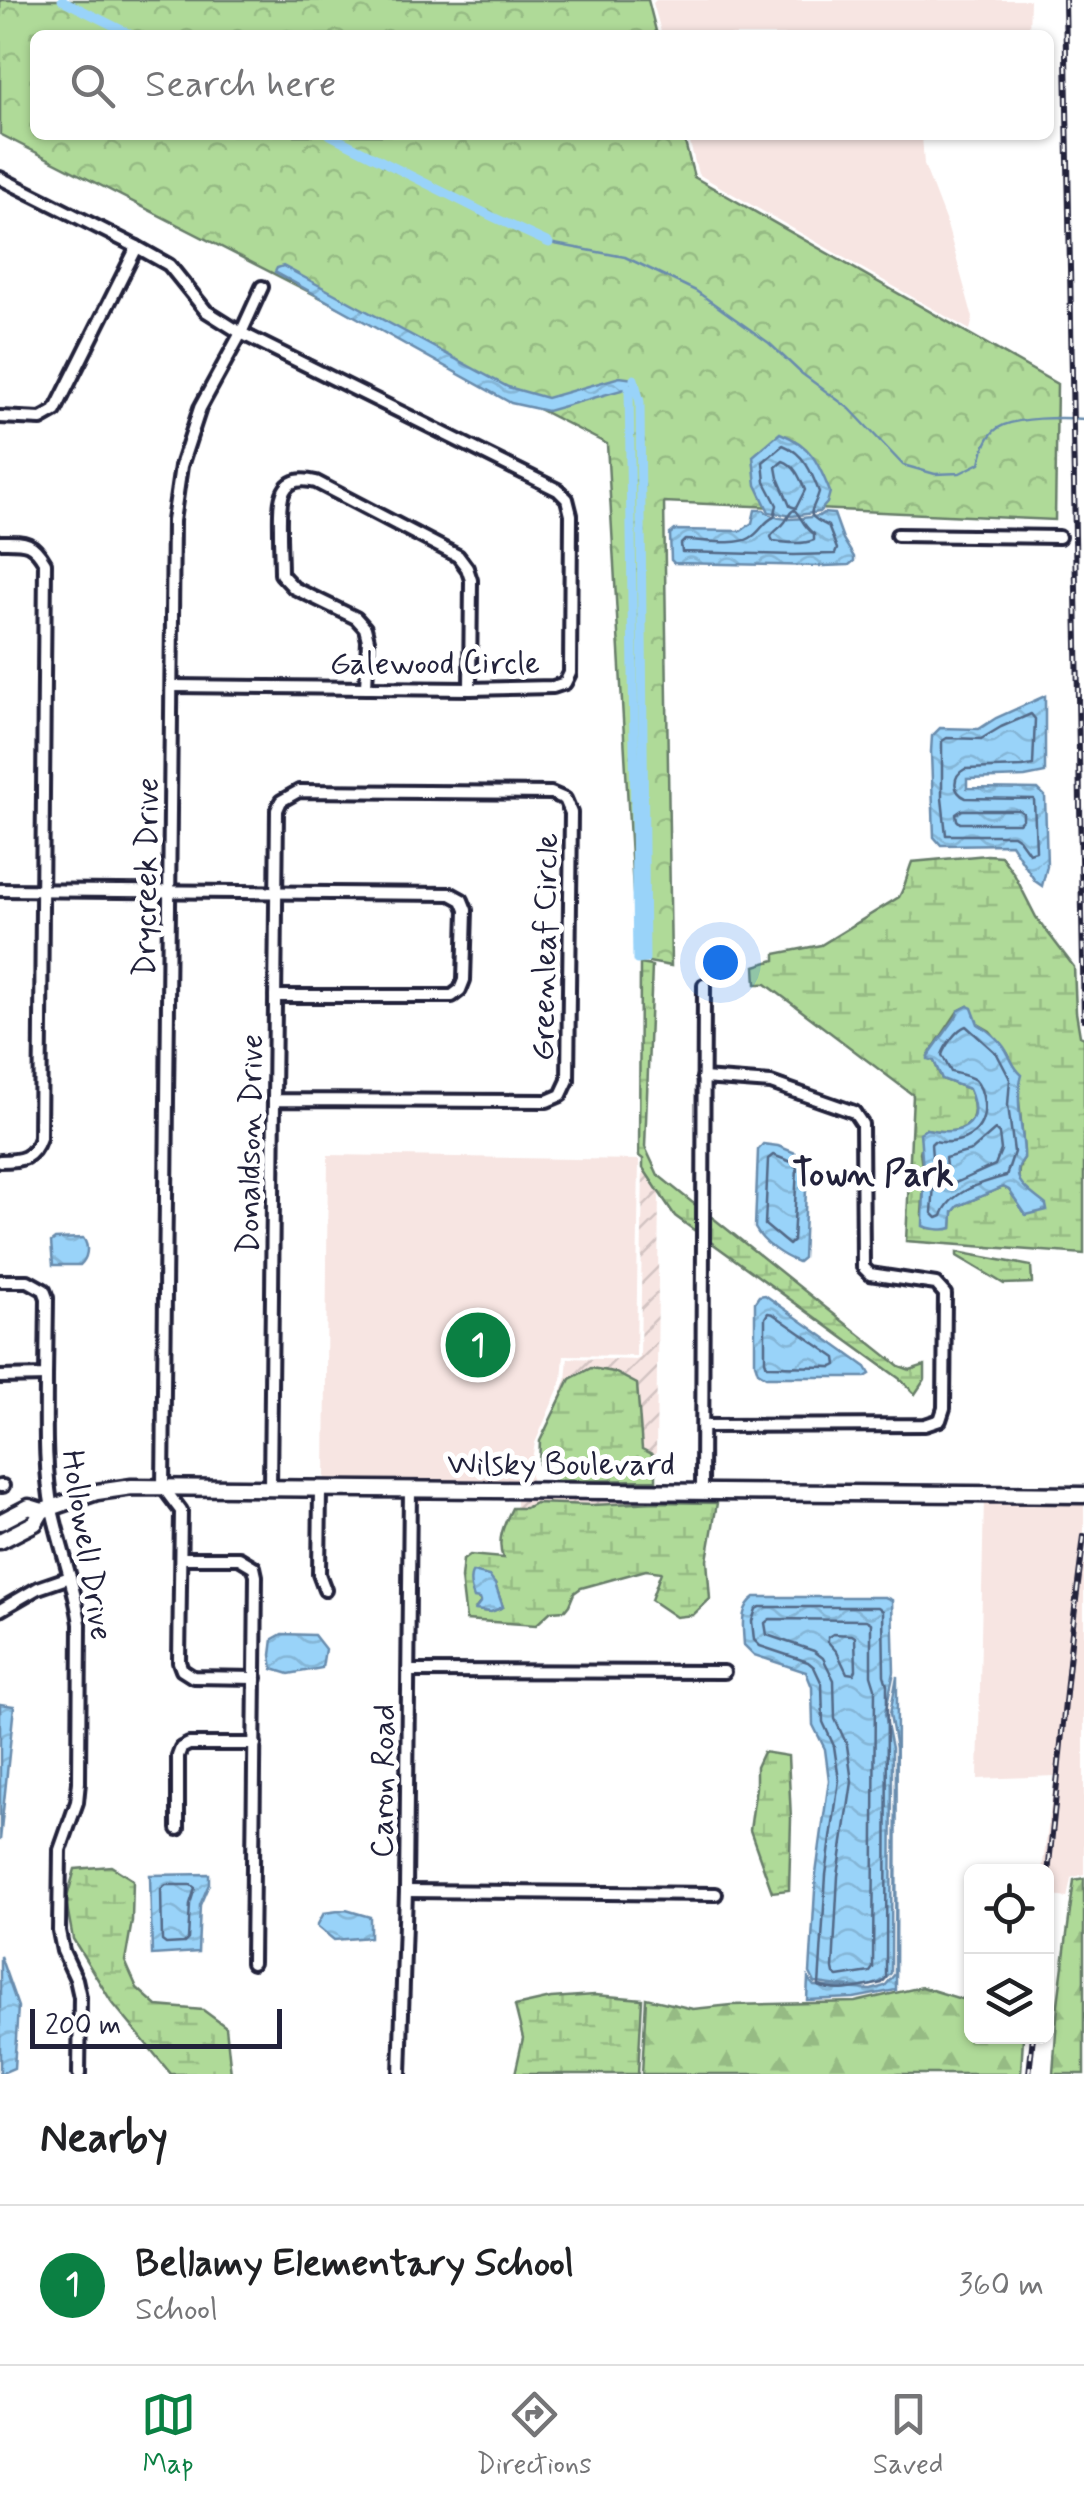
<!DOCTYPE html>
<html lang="en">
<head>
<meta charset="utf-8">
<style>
	body { margin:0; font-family:Mynerve,sans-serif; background:#f2f2f2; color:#202124 }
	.controls { position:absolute; right:30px; bottom:30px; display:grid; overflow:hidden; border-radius:15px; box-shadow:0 2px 8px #0004 }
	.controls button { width:90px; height:90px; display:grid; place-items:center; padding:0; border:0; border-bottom:2px solid #e0e0e0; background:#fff; color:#202124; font:50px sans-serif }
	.scale { position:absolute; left:30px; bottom:25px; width:252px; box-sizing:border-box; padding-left:10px; border:5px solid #22223b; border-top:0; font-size:28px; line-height:35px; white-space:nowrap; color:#22223b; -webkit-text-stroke:8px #fff; paint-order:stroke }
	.you { position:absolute; left:720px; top:962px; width:35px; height:35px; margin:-25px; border:8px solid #fff; border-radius:50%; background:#1a73e8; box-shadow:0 0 0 15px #1a73e833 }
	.badge { display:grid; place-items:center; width:65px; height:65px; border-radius:50%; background:#0b8043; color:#fff; font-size:32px; font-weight:700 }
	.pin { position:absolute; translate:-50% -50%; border:5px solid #fff; box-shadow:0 2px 10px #0006 }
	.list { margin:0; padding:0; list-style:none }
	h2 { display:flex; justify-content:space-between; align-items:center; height:130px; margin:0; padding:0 40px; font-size:42px }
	h2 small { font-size:32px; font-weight:400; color:#757577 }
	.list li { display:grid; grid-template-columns:65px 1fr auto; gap:30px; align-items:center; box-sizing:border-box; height:160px; padding:0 40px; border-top:2px solid #e0e0e0 }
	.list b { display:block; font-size:38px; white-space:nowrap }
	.list p { margin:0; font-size:32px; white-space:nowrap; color:#757577 }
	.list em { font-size:32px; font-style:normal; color:#757577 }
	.icon { flex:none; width:55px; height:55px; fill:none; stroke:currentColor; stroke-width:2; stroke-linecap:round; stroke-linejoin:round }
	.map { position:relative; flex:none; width:1084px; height:2074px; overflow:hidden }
	.search { position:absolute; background:#fff; box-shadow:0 2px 8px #0004; left:30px; right:30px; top:30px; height:110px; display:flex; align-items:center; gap:25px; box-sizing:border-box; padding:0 35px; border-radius:15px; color:#757577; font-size:38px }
	.sheet { height:290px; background:#fff }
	nav { display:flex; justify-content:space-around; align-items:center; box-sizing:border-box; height:140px; border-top:2px solid #e0e0e0; background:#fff; font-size:28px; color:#757577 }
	nav a { display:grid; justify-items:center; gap:5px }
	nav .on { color:#0b8043 }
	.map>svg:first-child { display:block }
	.built { fill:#f7e5e2 }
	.industrial { fill:url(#industrial-furrows) }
	.forest { fill:url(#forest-firs); stroke:#687e6a; stroke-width:2.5 }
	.wetland { fill:url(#wetland-marsh); stroke:#687e6a; stroke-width:2.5; fill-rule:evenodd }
	.park { fill:url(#park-crowns); stroke:#687e6a; stroke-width:2.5 }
	.water { fill:url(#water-waves); stroke:#698cad; stroke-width:2.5 }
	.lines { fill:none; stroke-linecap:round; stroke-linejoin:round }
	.shore { stroke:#526987; stroke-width:2.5 }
	.stream { stroke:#698cad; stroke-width:2.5 }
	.canal { stroke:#99d3f9; stroke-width:9 }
	.street-casing { stroke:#22223b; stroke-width:18 }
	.secondary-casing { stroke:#22223b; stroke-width:21 }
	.street { stroke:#fff; stroke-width:10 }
	.secondary { stroke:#fff; stroke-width:14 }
	.rail-casing { stroke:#22223b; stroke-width:6 }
	.rail { stroke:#fff; stroke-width:2.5; stroke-dasharray:8; stroke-linecap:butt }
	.labels { text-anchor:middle; stroke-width:10; stroke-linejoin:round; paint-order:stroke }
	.street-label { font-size:32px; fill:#22223b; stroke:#fff }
	.neighbourhood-label { font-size:35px; font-weight:bold; fill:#22223b; stroke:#fff }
</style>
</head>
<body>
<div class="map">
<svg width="1084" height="2074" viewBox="0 0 1084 2074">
	<defs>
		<pattern id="industrial-furrows" width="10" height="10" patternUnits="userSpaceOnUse" patternTransform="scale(2.5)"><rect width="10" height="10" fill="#f7e5e2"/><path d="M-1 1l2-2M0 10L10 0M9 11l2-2" fill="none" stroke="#d3c4c3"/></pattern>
		<pattern id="forest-firs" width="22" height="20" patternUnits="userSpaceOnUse" patternTransform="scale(2.5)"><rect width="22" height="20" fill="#afda98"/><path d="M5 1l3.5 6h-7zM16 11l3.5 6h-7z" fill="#96bb84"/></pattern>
		<pattern id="wetland-marsh" width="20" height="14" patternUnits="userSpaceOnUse" patternTransform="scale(2.5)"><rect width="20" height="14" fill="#afda98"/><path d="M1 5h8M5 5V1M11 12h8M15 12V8" fill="none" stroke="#96bb84"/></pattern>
		<pattern id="park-crowns" width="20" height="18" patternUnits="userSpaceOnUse" patternTransform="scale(2.5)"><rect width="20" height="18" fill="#afda98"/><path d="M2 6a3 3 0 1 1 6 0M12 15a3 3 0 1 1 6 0" fill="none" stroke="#96bb84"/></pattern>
		<pattern id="water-waves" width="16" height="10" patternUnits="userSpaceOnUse" patternTransform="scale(2.5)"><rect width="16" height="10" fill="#99d3f9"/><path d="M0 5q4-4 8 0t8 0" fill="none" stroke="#84b5d6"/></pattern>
	</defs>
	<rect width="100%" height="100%" fill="#fff"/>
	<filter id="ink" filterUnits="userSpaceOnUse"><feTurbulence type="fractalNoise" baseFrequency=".01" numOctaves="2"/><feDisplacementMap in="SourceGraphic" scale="20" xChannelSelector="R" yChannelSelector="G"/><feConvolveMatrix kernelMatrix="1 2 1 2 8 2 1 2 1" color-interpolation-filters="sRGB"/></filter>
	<g filter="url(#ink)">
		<!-- built -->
		<g class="built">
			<polygon points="656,0 1030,0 1029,35 662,35 653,3"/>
			<polygon points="688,135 922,135 924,165 947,225 973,318 970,330 698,174"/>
			<polygon points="328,1155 639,1160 636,1356 564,1355 562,1380 535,1443 531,1464 531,1484 325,1482"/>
			<polygon points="984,1498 1084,1499 1084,1874 1071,1878 1067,1898 1047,1895 1046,1872 1042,1871 1055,1776 978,1779"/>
		</g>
		<!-- industrial -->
		<g class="industrial">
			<polygon points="643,1168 659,1192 656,1456 642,1450 637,1384 570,1379 554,1411 566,1381 568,1358 636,1360 640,1358"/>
			<polygon points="415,1494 656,1495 656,1502 592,1505 535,1503 525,1508 516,1508 516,1497 424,1499 415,1506"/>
		</g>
		<!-- forest -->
		<g class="forest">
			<polygon points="1084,1878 1084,2074 1053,2074 1058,2004 1074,1880"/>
			<polygon points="922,1987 961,1999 971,1996 972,2036 1023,2037 1021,2074 642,2074 646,1998 693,2009 732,2005 855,2002"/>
		</g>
		<!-- wetland -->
		<g class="wetland">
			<path d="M987 855 1001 856 1014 874 1036 917 1074 967 1076 1012 1080 1036 1084 1038V1254L906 1241 913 1095 766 984H756L755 966 775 960V954L821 945 899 897C906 885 907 874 912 862ZM968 1006 978 1024 990 1031 1008 1054 1016 1071 1024 1151V1158C1012 1173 1023 1196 1026 1214L1009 1190 1003 1187 958 1206 953 1212 952 1228H927L922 1214 924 1182 920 1152 926 1129C959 1136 985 1128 969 1089L942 1079 934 1061 928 1056 958 1011Z"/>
			<polygon points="640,964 652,966 645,1147 658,1175 698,1207 698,1233 675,1216 643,1168 643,1159 639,1156"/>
			<polygon points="708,1214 899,1366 910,1370 925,1365 925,1379 915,1394 900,1379 708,1240"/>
			<polygon points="957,1252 1031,1266 1032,1283 1004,1284 957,1256"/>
			<polygon points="591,1368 614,1372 637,1384 642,1449 656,1456 656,1480 556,1481 539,1464 540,1441 570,1379"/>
			<path d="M656 1502 717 1503 707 1560 710 1599 693 1615 676 1617 651 1600 661 1572 646 1570 581 1588 574 1593 569 1605 565 1610 551 1611 536 1625 466 1620 461 1578 463 1560 470 1555 503 1558C496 1541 504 1524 512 1508H525L535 1503 592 1505ZM479 1575H484L495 1584 503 1607C493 1612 484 1614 476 1608L481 1602 473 1590 472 1583Z"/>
			<polygon points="763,1752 788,1756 791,1819 789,1890 772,1892 750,1830 756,1787 756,1767"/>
			<polygon points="111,1866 133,1880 132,1921 125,1961 137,1988 157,2006 203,2010 226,2027 231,2074 171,2074 111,2001 73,1939 66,1901 75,1869"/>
			<polygon points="595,1995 642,1999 638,2074 515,2074 523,2038 515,2006 551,1998"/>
		</g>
		<!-- park -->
		<polygon class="park" points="0,0 648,0 657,35 35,35 35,135 683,135 694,177 1057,384 1055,520 664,502 671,966 637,960 607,444 0,134"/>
		<!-- water -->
		<g class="water">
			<polygon points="283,266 508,387 547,398 620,377 634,379 629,388 547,411 511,403 275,272 277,268"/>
			<path d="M780 433C811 445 818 462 830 492L827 503 819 512 792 516 769 512 756 485 753 456Z"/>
			<path d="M755 510H764C777 524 801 518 819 516L823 513 834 514 843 539 854 557V561L849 565 823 566 674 563 671 560 670 534 675 530 741 531 752 523Z"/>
			<polygon points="1045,696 1045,773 1025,777 967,779 967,788 1038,789 1045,796 1047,866 1042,886 1035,881 1011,844 941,845 934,837 931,752 932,736 940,728 979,729 996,718"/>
			<path d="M968 1006 972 1008 978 1024C989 1031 1002 1041 1008 1054 1013 1063 1014 1068 1022 1075 1014 1103 1024 1130 1024 1158 1006 1180 1031 1192 1046 1205L1047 1210 1026 1215 1009 1190 1003 1187 958 1206 953 1212 952 1228C945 1231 930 1229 923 1226L924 1182 920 1133 926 1129C959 1136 986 1128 969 1089L942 1079 934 1061 928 1059V1056L957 1016 958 1011Z"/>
			<path d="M763 1144 778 1146 803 1156 807 1166 803 1258 798 1262C782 1256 763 1243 755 1228L758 1150Z"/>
			<path d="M83 1238C90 1247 87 1259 80 1265H53L51 1242 55 1239Z"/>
			<polygon points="765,1295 866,1367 870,1374 865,1377 766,1377 758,1372 755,1363 755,1302 759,1296"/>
			<path d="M473 1572 489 1576 495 1584 503 1607 491 1612 475 1610 481 1602 480 1599 474 1598C471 1592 468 1577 473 1572Z"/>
			<path d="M755 1597H885L892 1600 894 1672 885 1714 892 1748 891 1973C874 1995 840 1985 815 1983L810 1973 816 1874 829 1780 825 1749 813 1725 812 1687 806 1672 754 1655 744 1645C743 1627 739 1608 755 1597Z"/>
			<polygon points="282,1634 314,1635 325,1649 322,1668 289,1674 273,1669 271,1655 273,1639"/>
			<polygon points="897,1676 896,1990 854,1998 807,2000 808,1978 814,1986 871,1990 885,1986 895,1974 896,1748 890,1714"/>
			<polygon points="0,1704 14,1706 0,1840"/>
			<polygon points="209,1874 209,1884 200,1905 198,1952 152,1955 150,1875"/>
			<polygon points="346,1910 370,1917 370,1937 334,1940 317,1926 324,1913"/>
			<polygon points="0,1956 18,2007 14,2068 2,2073 0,2073"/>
		</g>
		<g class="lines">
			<!-- shore -->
			<g class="shore">
				<path d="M783 445C804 453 812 473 819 492 813 513 802 514 828 526L837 549 835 554 794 555 682 552 681 544 685 540C701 540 737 546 750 538 761 532 763 522 774 517L777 505 765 482 763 462Z"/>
				<path d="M783 461C795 465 800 478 805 490L796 508 790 506 778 478 776 467Z"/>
				<path d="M794 510C800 514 803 527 814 534V540C803 545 786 543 773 541L771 537C774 530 780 529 785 522 789 517 788 513 794 510Z"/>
				<path d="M1031 714 1035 719 1033 765 1023 767 965 769C952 776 952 792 966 798L1034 799 1036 851 1029 853 1019 839 1013 835H946L942 798V741L947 738 981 739 1001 727Z"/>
				<polygon points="962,810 1019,810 1023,813 1023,819 1019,823 960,823 957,820 956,814"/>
				<path d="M966 1026 997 1054 1010 1079 1008 1105 1014 1152 1006 1176C983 1182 949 1192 942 1216L937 1218 932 1213 934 1183 931 1144 934 1141C961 1146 987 1134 984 1103 983 1095 981 1086 975 1080 968 1075 959 1074 951 1072L942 1055C945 1046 957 1029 966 1026Z"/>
				<polygon points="995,1130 999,1134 1001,1150 995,1165 953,1184 948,1183 945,1158 971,1151"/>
				<polygon points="773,1155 794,1163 797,1168 793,1241 789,1245 765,1225 768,1159"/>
				<polygon points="768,1313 773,1314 836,1358 837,1365 833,1367 767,1366 765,1360 765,1318"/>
				<path d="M760 1607H878L883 1611 884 1675 887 1685 886 1978 882 1983C862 1987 837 1994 819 1986L826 1875 839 1780 834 1746 823 1722 822 1684 814 1667 808 1662 760 1646 754 1640 752 1621 756 1609Z"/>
				<polygon points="770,1619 866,1620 871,1623 871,1675 875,1688 873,1968 870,1972 838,1977 834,1974 833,1969 838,1876 852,1782 847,1745 835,1719 834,1680 823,1658 814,1651 767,1635 765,1623"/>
				<polygon points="833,1634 852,1635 855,1637 856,1670 854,1674 847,1673 837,1652 828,1642 828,1637"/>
				<polygon points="166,1885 191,1885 195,1888 190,1904 188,1939 184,1943 166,1944 162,1941 161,1889"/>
			</g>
			<!-- stream -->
			<path class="stream" d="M549 243 625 257 696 291 769 343 801 373 850 409 903 465 935 474 960 473 980 463C983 451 986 436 998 428 1016 417 1063 417 1084 419"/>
			<!-- canal -->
			<g class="canal">
				<polyline points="62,0 132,35"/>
				<polyline points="330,135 491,216 549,243"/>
				<polyline points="629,388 637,960 645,959 640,402 634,379"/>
			</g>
			<defs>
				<g id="street">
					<polyline points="0,178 137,247 169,265 206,311 241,333 558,490 567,499 571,515 570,673 565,683 553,687 470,689 172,686"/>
					<polyline points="0,417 41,419 55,411 137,247"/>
					<polyline points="897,535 1059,537"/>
					<path d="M0 542C24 542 32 540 45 563L40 1138C33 1159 21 1161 0 1161"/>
					<path d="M366 688 368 640 365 628 356 618 294 588 281 574C281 560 280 547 280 533 280 506 276 472 316 482L458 556 467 568 471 580 470 689"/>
					<polyline points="0,890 451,894 462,900 466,910 464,980 460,990 452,996 275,996"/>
					<polyline points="703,1078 771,1083 854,1112 862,1124 863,1267 870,1274 936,1284 945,1294 944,1408 940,1420 925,1425 704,1426"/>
					<polyline points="0,1281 28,1281 44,1290 47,1298 46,1376 0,1377"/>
					<path d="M46 1376C46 1421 44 1466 52 1509 60 1548 75 1585 80 1624L79 1782 77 1802 60 1850 59 1931 63 1951 76 1979 80 1997 79 2074"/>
					<polyline points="0,1486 3,1486"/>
					<polyline points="270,1488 277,810 281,801 299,791 551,793 565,799 571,813 568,1080 561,1095 547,1101 274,1100"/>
					<polyline points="320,1489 319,1574 325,1590"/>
					<polyline points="702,1491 704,985"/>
					<polyline points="181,1558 239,1558 254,1567 256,1576 252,1963"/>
					<polyline points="0,1610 38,1588 70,1577"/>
					<polyline points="409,1671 724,1672"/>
					<polyline points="256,1678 193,1677 182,1670 179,1662 181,1511 163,1487 173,521 181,466 200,408 241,333 262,287"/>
					<polyline points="178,1829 178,1756 181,1748 189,1744 255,1744"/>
					<polyline points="406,1891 716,1894"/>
					<polyline points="400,2074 406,1891 410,1489"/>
				</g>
				<g id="secondary">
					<polyline points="42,1511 97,1492 132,1487 1084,1495"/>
					<polyline points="0,1522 29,1507 42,1511"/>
					<polyline points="0,1541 35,1523 42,1511"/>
				</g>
			</defs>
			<!-- street casing -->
			<use href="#street" class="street-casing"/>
			<!-- secondary casing -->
			<use href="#secondary" class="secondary-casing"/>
			<!-- street -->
			<use href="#street" class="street"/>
			<!-- secondary -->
			<use href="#secondary" class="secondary"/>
			<defs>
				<g id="rail">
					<polyline points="1065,0 1084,1019"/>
					<polyline points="1046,1895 1072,1632 1084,1536"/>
					<polyline points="1029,2074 1033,2036"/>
				</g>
			</defs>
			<!-- rail casing -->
			<use href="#rail" class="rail-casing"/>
			<!-- rail -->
			<use href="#rail" class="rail"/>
		</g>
	</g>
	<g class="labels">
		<!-- street labels -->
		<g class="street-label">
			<text x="435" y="673">Galewood Circle</text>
			<text transform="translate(145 877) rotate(-89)" y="11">Drycreek Drive</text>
			<text transform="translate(544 947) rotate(-89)" y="11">Greenleaf Circle</text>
			<text transform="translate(249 1144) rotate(-89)" y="11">Donaldson Drive</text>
			<text x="561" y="1474">Wilsky Boulevard</text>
			<text transform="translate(88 1545) rotate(81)" y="11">Hollowell Drive</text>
			<text transform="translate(382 1781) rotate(-89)" y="11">Caron Road</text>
		</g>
		<!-- neighbourhood labels -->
		<g class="neighbourhood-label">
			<text x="873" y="1185">Town Park</text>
		</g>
	</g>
</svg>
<div class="controls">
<button><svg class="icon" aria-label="locate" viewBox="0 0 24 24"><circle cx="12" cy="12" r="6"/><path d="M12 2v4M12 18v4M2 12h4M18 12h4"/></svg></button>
<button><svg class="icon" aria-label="layers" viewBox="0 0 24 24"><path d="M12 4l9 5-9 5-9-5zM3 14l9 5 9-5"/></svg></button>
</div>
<div class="scale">200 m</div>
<div class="you"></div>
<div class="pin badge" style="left:478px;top:1345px">1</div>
<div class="search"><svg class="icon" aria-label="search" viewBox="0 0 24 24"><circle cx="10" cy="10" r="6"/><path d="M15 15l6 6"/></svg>Search here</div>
</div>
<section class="sheet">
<h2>Nearby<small></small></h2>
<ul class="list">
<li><span class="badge">1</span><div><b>Bellamy Elementary School</b><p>School</p></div><em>360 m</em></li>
</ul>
</section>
<nav>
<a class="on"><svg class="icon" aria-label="map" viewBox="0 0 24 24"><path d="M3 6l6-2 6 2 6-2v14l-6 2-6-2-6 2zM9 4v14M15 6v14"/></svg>Map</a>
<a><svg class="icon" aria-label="directions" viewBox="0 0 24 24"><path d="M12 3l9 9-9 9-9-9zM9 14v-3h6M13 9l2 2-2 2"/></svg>Directions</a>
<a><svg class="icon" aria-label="saved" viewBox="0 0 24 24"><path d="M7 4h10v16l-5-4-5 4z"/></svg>Saved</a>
</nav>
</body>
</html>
